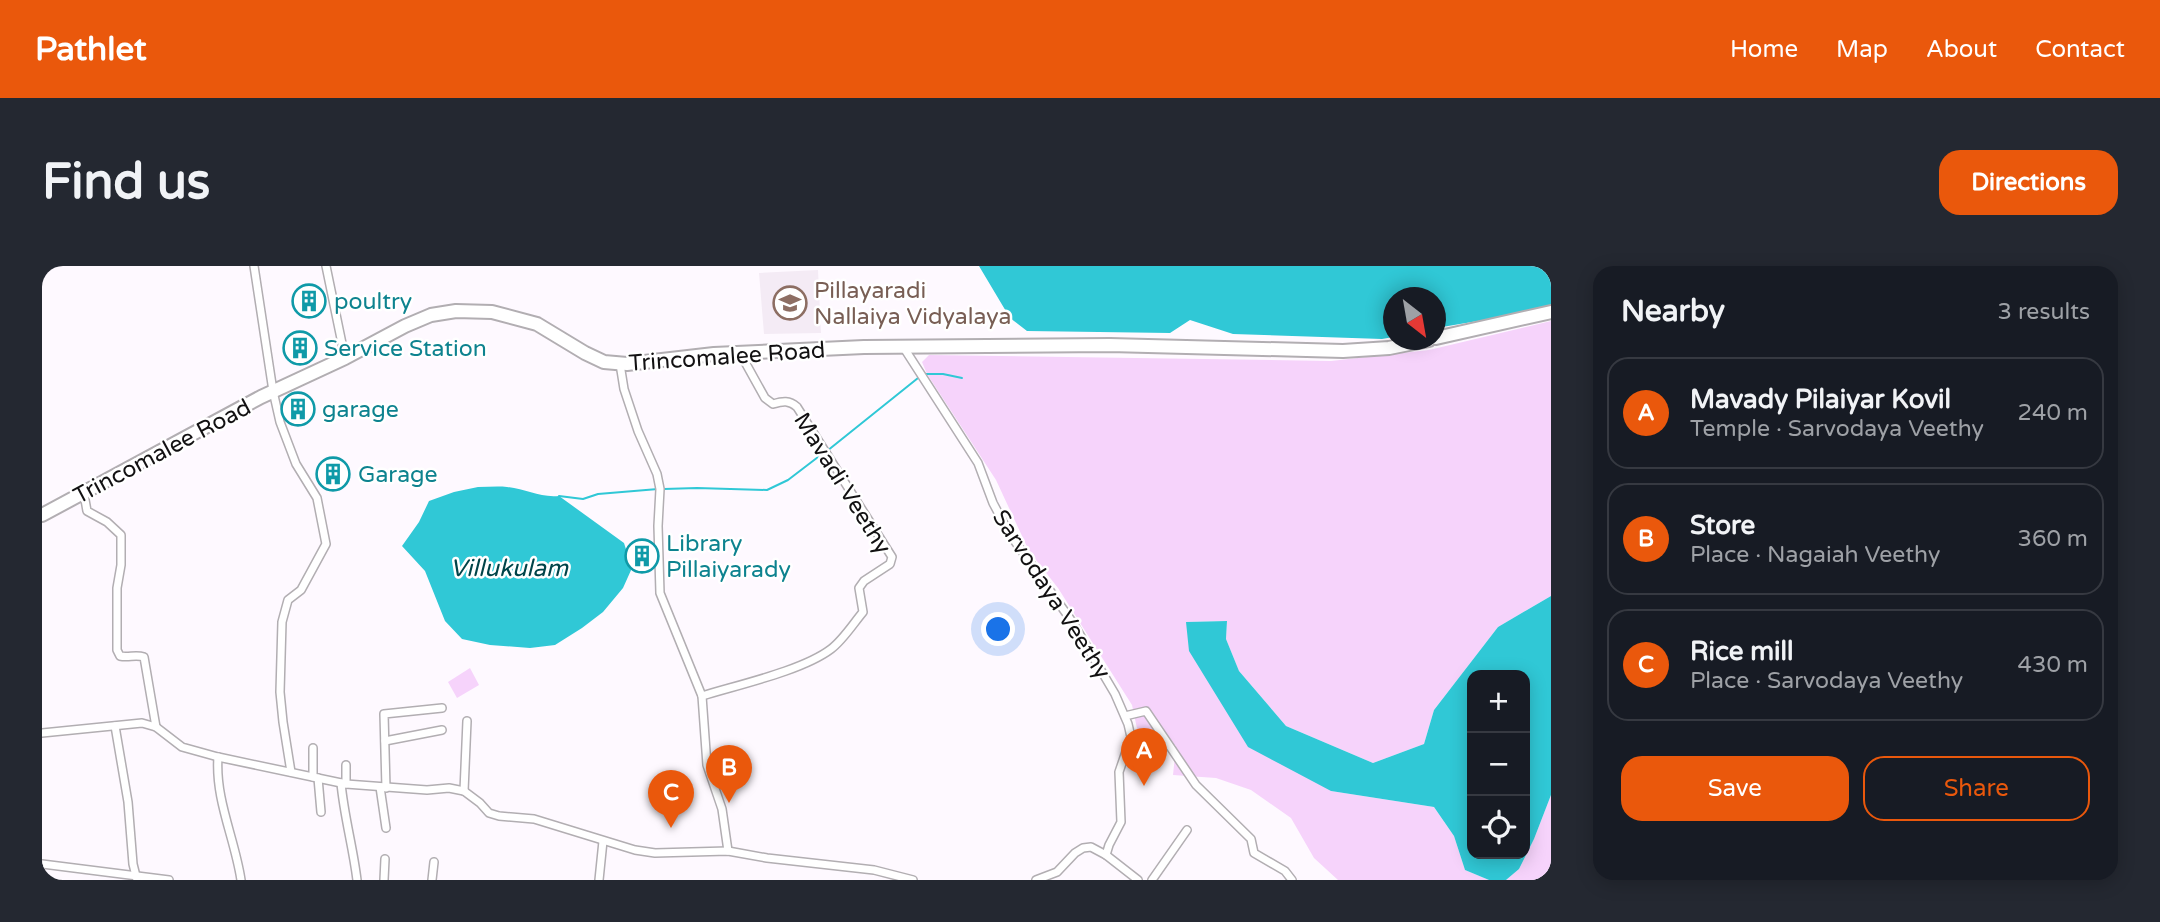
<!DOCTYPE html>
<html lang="en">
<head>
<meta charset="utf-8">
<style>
	body { margin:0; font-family:"Varela Round",sans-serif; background:#242831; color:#f1f3f6 }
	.controls { position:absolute; right:21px; bottom:21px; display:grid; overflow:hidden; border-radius:14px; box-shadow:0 4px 18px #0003 }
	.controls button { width:63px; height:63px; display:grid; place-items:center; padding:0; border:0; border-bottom:2px solid #363941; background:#171b24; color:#f1f3f6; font:35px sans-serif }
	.compass { position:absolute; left:1341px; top:21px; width:63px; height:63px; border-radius:50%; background:#171b24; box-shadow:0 4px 18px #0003; rotate:149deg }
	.you { position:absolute; left:957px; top:364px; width:24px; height:24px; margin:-18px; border:5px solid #fff; border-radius:50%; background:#1a73e8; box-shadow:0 0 0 10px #1a73e833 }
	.badge { display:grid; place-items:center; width:46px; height:46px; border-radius:50%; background:#ea580c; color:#fff; font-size:23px; font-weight:700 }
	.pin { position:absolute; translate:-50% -58px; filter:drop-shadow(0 2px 4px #0008) }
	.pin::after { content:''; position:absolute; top:37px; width:24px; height:21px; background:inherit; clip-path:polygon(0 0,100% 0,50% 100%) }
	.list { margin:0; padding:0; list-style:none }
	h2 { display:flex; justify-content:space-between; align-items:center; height:91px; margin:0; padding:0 28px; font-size:30px }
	h2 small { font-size:23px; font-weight:400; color:#9ea1a6 }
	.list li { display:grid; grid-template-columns:46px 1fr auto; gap:21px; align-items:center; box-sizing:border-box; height:112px; margin:0 14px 14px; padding:0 14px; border:2px solid #363941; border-radius:21px }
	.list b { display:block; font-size:26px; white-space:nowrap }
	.list p { margin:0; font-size:23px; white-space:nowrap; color:#9ea1a6 }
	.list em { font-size:23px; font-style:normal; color:#9ea1a6 }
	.actions { display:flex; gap:14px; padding:21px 28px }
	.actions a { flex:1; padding:16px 0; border:2px solid #ea580c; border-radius:21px; text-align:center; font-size:24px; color:#ea580c }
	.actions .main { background:#ea580c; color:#fff }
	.icon { flex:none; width:38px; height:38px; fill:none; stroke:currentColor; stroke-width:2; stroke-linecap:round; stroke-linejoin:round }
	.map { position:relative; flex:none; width:1509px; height:614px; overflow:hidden; border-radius:21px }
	header { display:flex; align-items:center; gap:42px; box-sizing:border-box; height:98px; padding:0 35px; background:#ea580c; color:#fff }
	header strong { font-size:33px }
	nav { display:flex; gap:38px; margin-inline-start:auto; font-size:24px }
	.intro { display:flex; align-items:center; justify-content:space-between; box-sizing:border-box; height:168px; padding:0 42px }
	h1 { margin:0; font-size:49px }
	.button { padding:18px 32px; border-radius:21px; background:#ea580c; color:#fff; font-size:24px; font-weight:700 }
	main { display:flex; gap:42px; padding:0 42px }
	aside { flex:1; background:#171b24; border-radius:21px; box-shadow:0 4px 18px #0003 }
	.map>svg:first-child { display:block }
	.built { fill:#f4ebf5 }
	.green { fill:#f6d3fb }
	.water { fill:#30c8d6; fill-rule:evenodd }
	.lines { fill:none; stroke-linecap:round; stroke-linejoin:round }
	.stream { stroke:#30c8d6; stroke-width:2 }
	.street-casing { stroke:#b2aeb2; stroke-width:10 }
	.highway-casing { stroke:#b2aeb2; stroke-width:16 }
	.street { stroke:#fff; stroke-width:7 }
	.highway { stroke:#fff; stroke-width:12 }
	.labels { text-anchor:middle; stroke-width:5; stroke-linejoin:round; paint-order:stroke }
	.education-label { font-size:23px; fill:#785e54; stroke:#fff; text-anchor:start }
	.culture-label { font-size:23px; fill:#0d838f; stroke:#fff; text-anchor:start }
	.street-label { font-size:23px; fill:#121112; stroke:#fff }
	.water-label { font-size:24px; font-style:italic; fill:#004449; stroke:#fff }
</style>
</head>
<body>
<header>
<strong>Pathlet</strong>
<nav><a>Home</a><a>Map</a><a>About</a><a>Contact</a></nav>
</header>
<div class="intro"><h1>Find us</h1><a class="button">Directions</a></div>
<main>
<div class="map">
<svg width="1509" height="614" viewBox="0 0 1509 614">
	<rect width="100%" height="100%" fill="#fef9ff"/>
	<!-- built -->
	<polygon class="built" points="776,4 779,67 722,68 717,7"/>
	<!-- green -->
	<g class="green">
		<polygon points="1509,55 1509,330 1456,361 1392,444 1382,478 1331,497 1244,460 1197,405 1184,373 1185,355 1144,356 1289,525 1392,541 1412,570 1423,604 1447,614 1296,614 1272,592 1249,552 1209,524 1174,512 1131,509 1134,480 1125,473 1096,467 1090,439 1016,322 987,285 954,214 885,108 880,96 887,89 1289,95 1387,84"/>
		<polygon points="428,402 437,419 415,432 406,416"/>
		<polygon points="1509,529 1509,614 1464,614 1477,603 1492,573"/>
	</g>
	<!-- water -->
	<g class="water">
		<polygon points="937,0 1509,0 1509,40 1478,48 1394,62 1394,32 1352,32 1351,71 1340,73 1191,68 1148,54 1128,67 985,65 968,52"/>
		<path d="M436 221C446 221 456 220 465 221 484 223 498 232 517 230L582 277 590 302 581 322 561 346 540 362 513 379 488 382 448 379 420 373 403 355 383 305 360 280 377 256 387 235 412 226Z"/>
		<path d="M1509 330V529L1492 573 1477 603 1464 614H1447L1423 604 1412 570 1392 541 1289 525 1206 481 1147 385 1144 356 1185 355 1184 373 1197 405 1244 460 1331 497 1382 478 1392 444 1456 361ZM1483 409V588H1430V409Z"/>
	</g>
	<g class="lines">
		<!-- stream -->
		<g class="stream">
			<polyline points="884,108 901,108 920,112"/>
			<polyline points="785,185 876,112"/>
			<polyline points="622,223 655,222 725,224 746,214 780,188"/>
			<polyline points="517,230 541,233 556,228 616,223"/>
		</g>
		<defs>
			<g id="street">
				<polyline points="212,0 231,125 238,156 254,198 275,232 284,278 259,324 246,334 240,356 238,426 241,456 249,506"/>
				<polyline points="284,0 303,92"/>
				<polyline points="862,82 936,197 951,237 967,267 1031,357 1073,428 1086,458 1089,471 1077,506 1079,556 1067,579 1064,589 1096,614"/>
				<polyline points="578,98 582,123 596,165 615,208 618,223 616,260 618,327 660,430 665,499 680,543 686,585"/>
				<path d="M42 228 45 245 65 256 79 269V299L75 322V384L78 390C87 392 93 388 102 391L114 461"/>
				<path d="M660 430C695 419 760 405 789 383 801 374 811 358 821 346L817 322 822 315 848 298 850 291 755 141C747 134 741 135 731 138L723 132 698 87"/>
				<polyline points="1083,450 1104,445 1154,519 1209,573 1212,587 1243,605 1250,614"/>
				<polyline points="73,460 86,536 91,598 95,614"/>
				<polyline points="0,467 100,457 114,461 140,481 176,491 304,518 385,524 407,522 422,525 438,537 447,547 457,550 492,553 593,584 613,587 686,585 725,592 832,604 871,614"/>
				<polyline points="343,475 400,464"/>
				<path d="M176 491C173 534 193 573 199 614"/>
				<polyline points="271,511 271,482"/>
				<polyline points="276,512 279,546"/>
				<path d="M299 517C302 550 311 581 315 614"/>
				<polyline points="304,518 304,499"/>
				<polyline points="338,521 344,562"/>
				<polyline points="344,522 342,448 400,442"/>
				<polyline points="422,525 425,455"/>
				<polyline points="0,598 127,614"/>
				<polyline points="342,614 343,593"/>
				<polyline points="390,614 392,596"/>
				<polyline points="557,614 561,575"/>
				<polyline points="994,614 1015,606 1033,587 1041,582 1049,581 1064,589"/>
				<polyline points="1110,614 1145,564"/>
			</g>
			<g id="highway">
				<polyline points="1394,72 1509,46"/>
				<polyline points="0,249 219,131 303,92 363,60 389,49 414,45 450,46 495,58 543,87 562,96 585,98 672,88 822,81 1068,79 1301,85 1347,82 1387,74"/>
			</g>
		</defs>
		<!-- street casing -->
		<use href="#street" class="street-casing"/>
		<!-- highway casing -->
		<use href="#highway" class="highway-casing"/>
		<!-- street -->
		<use href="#street" class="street"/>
		<!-- highway -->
		<use href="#highway" class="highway"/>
	</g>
	<!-- icons -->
	<defs>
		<symbol id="building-ring" viewBox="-11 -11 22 22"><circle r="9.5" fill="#fff" stroke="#0f9aa8" stroke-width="1.5"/><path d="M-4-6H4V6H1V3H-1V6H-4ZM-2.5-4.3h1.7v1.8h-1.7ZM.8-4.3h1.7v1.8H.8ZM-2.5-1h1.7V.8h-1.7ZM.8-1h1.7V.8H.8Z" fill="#0f9aa8"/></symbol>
		<symbol id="school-ring" viewBox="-11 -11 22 22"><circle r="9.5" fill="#fff" stroke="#8d6e63" stroke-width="1.5"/><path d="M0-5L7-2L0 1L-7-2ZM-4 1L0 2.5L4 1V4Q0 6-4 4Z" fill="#8d6e63"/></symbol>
	</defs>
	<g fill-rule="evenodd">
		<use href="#building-ring" x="248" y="16" width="38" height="38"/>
		<use href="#school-ring" x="729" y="18" width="38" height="38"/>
		<use href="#building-ring" x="239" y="63" width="38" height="38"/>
		<use href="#building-ring" x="237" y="124" width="38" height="38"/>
		<use href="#building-ring" x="272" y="189" width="38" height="38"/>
		<use href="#building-ring" x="581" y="271" width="38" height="38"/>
	</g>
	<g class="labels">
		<!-- education labels -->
		<g class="education-label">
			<text x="772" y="32">Pillayaradi<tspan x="772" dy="26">Nallaiya Vidyalaya</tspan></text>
		</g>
		<!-- culture labels -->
		<g class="culture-label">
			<text x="292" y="43">poultry</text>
			<text x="282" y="90">Service Station</text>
			<text x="280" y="151">garage</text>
			<text x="316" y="216">Garage</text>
			<text x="624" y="285">Library<tspan x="624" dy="26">Pillaiyarady</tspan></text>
		</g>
		<!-- street labels -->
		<g class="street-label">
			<text transform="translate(685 90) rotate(-4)" y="8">Trincomalee Road</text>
			<text transform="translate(120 185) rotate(-28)" y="8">Trincomalee Road</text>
			<text transform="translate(801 217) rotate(58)" y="8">Mavadi Veethy</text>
			<text transform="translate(1010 328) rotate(57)" y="8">Sarvodaya Veethy</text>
		</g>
		<!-- water labels -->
		<g class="water-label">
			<text x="467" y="310">Villukulam</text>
		</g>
	</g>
</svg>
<div class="controls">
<button>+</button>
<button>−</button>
<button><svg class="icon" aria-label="locate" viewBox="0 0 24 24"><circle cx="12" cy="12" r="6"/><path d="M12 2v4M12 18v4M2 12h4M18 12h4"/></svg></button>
</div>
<svg class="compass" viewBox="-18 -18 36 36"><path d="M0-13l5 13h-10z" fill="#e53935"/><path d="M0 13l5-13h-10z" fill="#9ea1a6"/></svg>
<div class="you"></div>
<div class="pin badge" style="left:1102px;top:520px">A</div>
<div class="pin badge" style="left:687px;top:537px">B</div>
<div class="pin badge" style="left:629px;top:562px">C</div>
</div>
<aside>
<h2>Nearby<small>3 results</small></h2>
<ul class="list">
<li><span class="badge">A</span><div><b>Mavady Pilaiyar Kovil</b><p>Temple · Sarvodaya Veethy</p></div><em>240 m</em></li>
<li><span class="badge">B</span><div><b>Store</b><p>Place · Nagaiah Veethy</p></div><em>360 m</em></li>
<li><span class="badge">C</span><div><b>Rice mill</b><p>Place · Sarvodaya Veethy</p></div><em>430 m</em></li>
</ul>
<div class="actions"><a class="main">Save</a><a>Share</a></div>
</aside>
</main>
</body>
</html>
